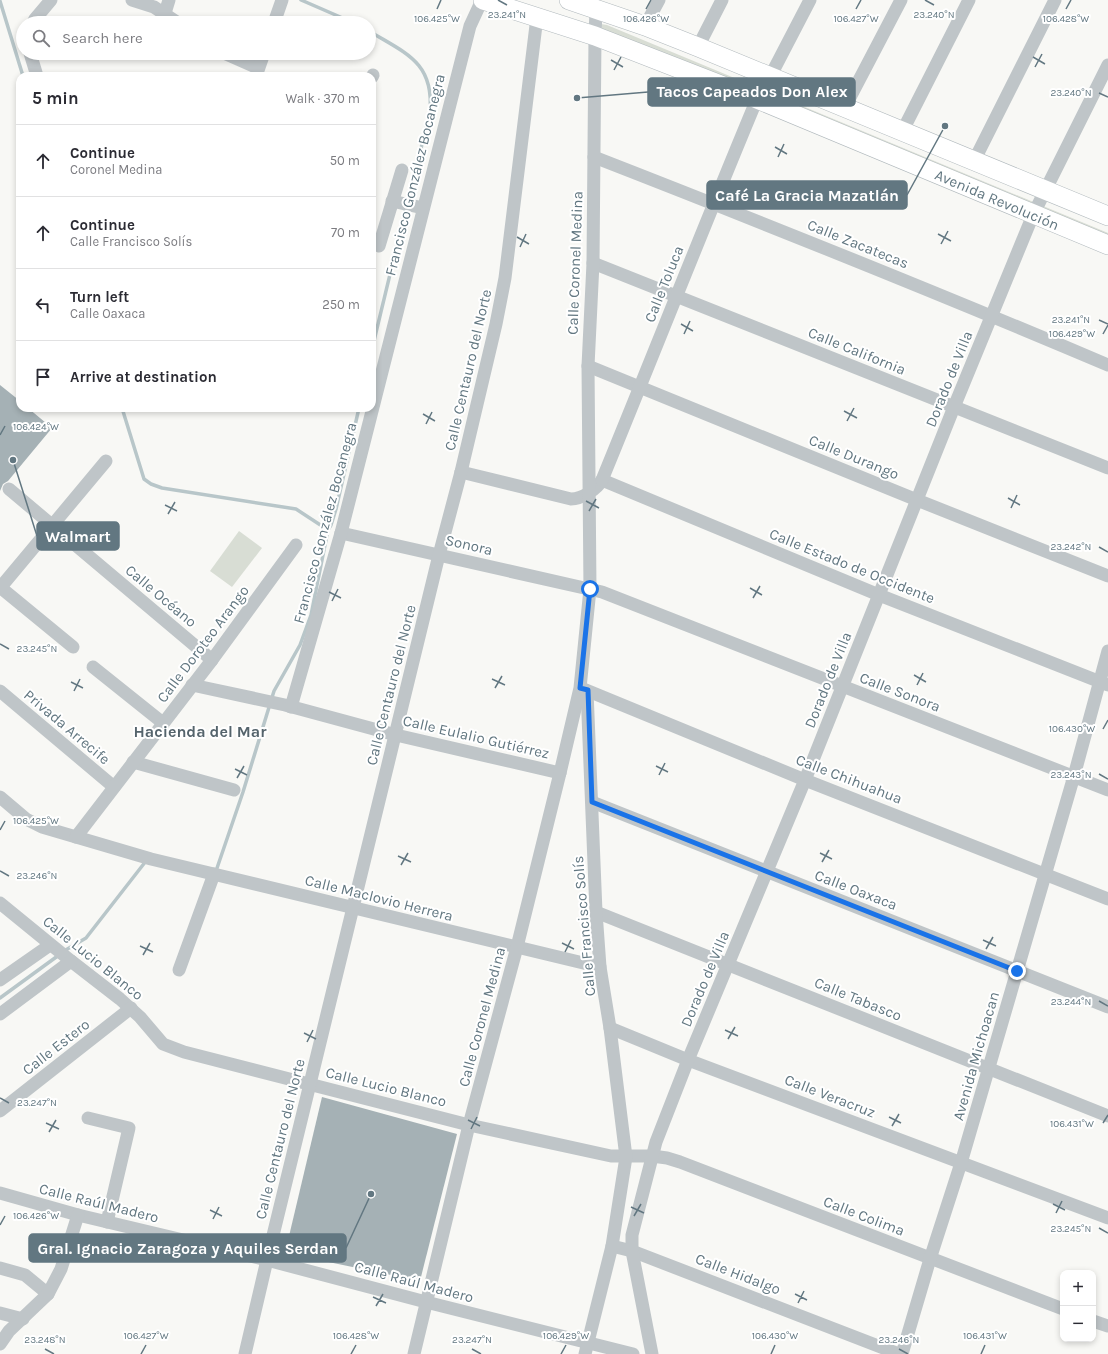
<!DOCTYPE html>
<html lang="en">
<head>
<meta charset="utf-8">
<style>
	body { margin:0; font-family:Karla,sans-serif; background:#f7f7f7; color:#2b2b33 }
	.controls { position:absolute; right:12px; bottom:12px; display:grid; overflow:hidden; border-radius:8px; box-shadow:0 2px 6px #0003 }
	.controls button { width:36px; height:36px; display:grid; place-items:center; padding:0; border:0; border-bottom:1px solid #e1e1e2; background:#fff; color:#2b2b33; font:20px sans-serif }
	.stop { position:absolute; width:12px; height:12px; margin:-9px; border:3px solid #1a73e8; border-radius:50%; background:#fff }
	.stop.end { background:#1a73e8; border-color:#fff; box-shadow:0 1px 4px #0008 }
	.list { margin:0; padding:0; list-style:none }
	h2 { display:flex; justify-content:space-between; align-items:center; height:52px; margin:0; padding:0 16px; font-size:17px }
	h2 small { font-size:13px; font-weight:400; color:#7c7c81 }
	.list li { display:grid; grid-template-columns:26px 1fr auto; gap:12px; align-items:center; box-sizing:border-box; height:72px; padding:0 16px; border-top:1px solid #e1e1e2 }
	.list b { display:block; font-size:15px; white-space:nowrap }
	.list p { margin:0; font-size:13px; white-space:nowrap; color:#7c7c81 }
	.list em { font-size:13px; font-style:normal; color:#7c7c81 }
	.icon { flex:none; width:22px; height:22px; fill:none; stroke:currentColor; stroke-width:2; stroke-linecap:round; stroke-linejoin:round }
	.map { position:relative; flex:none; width:1108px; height:1354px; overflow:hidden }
	.search { position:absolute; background:#fff; box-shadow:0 2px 6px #0003; left:16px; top:16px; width:360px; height:44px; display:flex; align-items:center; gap:10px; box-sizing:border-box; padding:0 14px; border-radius:22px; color:#7c7c81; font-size:15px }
	.panel { position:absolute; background:#fff; box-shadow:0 2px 6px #0003; left:16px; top:72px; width:360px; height:340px; border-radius:12px }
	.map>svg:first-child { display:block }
	.green { fill:#d8ddd4 }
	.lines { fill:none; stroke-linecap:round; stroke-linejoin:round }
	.stream { stroke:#b8c6c9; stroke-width:3.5 }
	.building { fill:#a5b1b5 }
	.secondary-casing { stroke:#b1b9bd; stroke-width:20 }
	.street { stroke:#bfc5c8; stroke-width:13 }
	.secondary { stroke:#fff; stroke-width:19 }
	.route { stroke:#1a73e8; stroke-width:5 }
	.ticks { fill:none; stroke:#627781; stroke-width:1.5 }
	.labels { text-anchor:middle; stroke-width:4; stroke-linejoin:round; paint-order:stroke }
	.street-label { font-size:15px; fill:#627781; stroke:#fff }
	.neighbourhood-label { font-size:16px; font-weight:bold; fill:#55646c; stroke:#fff }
	.ticks-label { font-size:10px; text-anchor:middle; fill:#627781; stroke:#fff; stroke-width:4; stroke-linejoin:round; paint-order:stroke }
	.leader { fill:none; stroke:#627781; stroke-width:1.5 }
	.callout-dot { fill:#627781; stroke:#fff; stroke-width:1.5 }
	.callout { fill:#627781; stroke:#627781; stroke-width:1.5 }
	.callout-label { font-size:16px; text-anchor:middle; font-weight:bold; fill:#fff }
</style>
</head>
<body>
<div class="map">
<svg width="1108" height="1354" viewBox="0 0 1108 1354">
	<rect width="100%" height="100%" fill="#f8f8f5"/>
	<!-- green -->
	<g class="green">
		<polygon points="601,24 607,25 1108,233 1108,241 602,29"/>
		<polygon points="239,531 262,548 232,587 210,571"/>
	</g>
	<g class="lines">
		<!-- stream -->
		<g class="stream">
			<polyline points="301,0 354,23"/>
			<polyline points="0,1 23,76"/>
			<path d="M369 31C405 53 434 62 430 111L408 202"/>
			<polyline points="372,349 406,208"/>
			<polyline points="122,408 144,479 151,484 162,488 296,509 328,530 311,615 300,645 274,691 243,792 216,871"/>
			<polyline points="328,530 331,525 336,509 359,408"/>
			<polyline points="64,951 86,938 146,861"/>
			<polyline points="0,998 59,955"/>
		</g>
	</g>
	<!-- building -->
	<g class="building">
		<polygon points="0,385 20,401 20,408 28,408 52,428 8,481 3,484 0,491"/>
		<polygon points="322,1097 457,1134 420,1281 285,1253"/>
	</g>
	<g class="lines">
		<defs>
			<g id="secondary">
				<polyline points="483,0 595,36 757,99 1108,245"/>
				<polyline points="569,0 645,26 698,47 1108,216"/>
			</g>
		</defs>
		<!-- secondary casing -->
		<use href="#secondary" class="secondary-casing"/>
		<!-- street -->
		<g class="street">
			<polyline points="132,0 154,7 178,23"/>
			<polyline points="165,13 169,0"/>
			<polyline points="33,23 35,19 51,0"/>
			<polyline points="274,23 282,0"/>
			<polyline points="645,26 659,0"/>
			<polyline points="698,47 722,0"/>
			<polyline points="30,53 37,76"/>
			<polyline points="224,53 258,68"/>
			<polyline points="256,76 264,53"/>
			<polyline points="372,77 373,75"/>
			<polyline points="770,77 810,0"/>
			<polyline points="845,107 901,0"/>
			<polyline points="903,130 969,0"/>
			<path d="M594 157C766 224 938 293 1108 365"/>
			<polyline points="974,161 1055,0"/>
			<polyline points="392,201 423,208"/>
			<polyline points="379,246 402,170"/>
			<polyline points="593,263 1108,468"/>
			<polyline points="588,366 917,500 1108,576"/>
			<path d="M461 472 571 499C582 499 597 489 602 480L879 595 1108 685"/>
			<path d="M602 480C654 353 704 226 757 99"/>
			<polyline points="9,489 212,660"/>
			<polyline points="341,533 602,592 1108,790"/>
			<polyline points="0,587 73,647"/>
			<polyline points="0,588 106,461"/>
			<polyline points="93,667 163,723"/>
			<polyline points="192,685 285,705 396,735 560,773"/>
			<polyline points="581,688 805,780 1108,899"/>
			<polyline points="0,691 114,787"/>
			<polyline points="291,707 341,533 470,26 482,0"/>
			<polyline points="133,762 234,790"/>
			<polyline points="0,797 26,819 42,827 151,859 600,967"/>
			<polyline points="592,802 1108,1007"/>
			<polyline points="76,837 212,660 296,545"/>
			<polyline points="0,903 71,961 120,999 140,1017 163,1044 184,1052 469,1125 611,1156 652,1156 667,1158 680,1162 1063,1309"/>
			<polyline points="596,912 1108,1116"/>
			<polyline points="179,970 214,874"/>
			<polyline points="0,980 50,945"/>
			<polyline points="0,1014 71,961"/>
			<polyline points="610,1028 688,1060 1108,1218"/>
			<polyline points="0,1111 131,1008"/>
			<polyline points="88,1118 129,1128 107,1222"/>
			<polyline points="0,1193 78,1215 267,1260 426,1302 633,1354"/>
			<polyline points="612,1246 632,1251 899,1354"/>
			<polyline points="0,1268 25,1275 48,1294"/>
			<polyline points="0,1313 23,1319"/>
			<polyline points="1093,1321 1108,1326"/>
			<polyline points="0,1344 9,1331 48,1294 61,1269 78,1215"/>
			<polyline points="245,1354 267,1260 439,555 461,472 496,324 505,278 537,17"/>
			<polyline points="414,1354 469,1125 517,947 560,773 580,688 590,589 588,366 593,263 595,36 596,10"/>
			<polyline points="585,1354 612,1246 626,1157 610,1028 600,967 596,912 587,691"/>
			<polyline points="652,1354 632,1251 632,1235 656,1142 688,1060 805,780 954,407 1033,215 1108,65"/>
			<polyline points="902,1354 930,1259 961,1163 1074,776 1108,651"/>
		</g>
		<!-- secondary -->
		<use href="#secondary" class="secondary"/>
	</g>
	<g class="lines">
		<!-- route -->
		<polyline class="route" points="590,589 580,688 588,690 592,802 1017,971"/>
	</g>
	<!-- ticks -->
	<path class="ticks" d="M498 0 507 5M925 0 934 5M437 9 441 0M646 9 651 0M856 9 861 0M1066 9 1071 0M1033 57 1045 64M611 60 623 67M1035 67 1042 54M614 70 621 57M1099 93 1108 97M775 147 787 154M778 157 784 144M938 234 951 241M517 237 529 244M941 244 948 231M520 247 526 234M1099 320 1108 324M681 324 693 331M684 334 690 321M1103 334 1108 325M844 411 857 418M423 414 435 421M847 421 854 408M426 424 432 412M0 435 5 426M1008 498 1020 505M586 501 599 508M165 505 177 511M1011 508 1017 495M589 511 596 499M168 514 175 502M1099 547 1108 552M750 588 762 595M329 592 341 598M753 598 760 586M332 601 338 589M0 644 9 649M914 675 926 682M492 679 505 685M71 682 83 688M917 685 923 673M495 688 502 676M74 691 80 679M1103 729 1108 720M656 766 668 772M235 769 247 775M1099 774 1108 779M659 775 665 763M237 778 244 766M0 830 5 821M820 853 832 859M398 856 411 862M822 862 829 850M401 865 408 853M0 871 9 876M983 940 996 946M562 943 574 949M140 946 153 952M986 949 993 937M565 952 571 940M143 955 150 943M1099 1001 1108 1006M725 1030 738 1036M304 1033 316 1039M728 1039 735 1027M307 1042 313 1030M0 1098 9 1103M889 1117 901 1123M468 1120 480 1126M46 1123 59 1129M1103 1123 1108 1115M892 1126 899 1114M471 1129 477 1117M49 1132 56 1120M1053 1204 1065 1210M631 1207 644 1213M210 1210 222 1216M1056 1213 1062 1201M634 1216 641 1204M213 1219 219 1207M0 1225 5 1216M1099 1228 1108 1233M795 1294 807 1300M373 1297 386 1303M798 1303 804 1291M376 1306 383 1294M45 1349 54 1354M472 1349 481 1354M899 1349 908 1354M141 1354 146 1345M351 1354 356 1345M561 1354 566 1345M771 1354 775 1345M981 1354 985 1345"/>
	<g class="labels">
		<!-- street labels -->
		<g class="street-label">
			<text transform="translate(415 175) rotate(-76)" y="5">Francisco González Bocanegra</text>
			<text transform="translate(997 200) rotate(23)" y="5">Avenida Revolución</text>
			<text transform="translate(858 244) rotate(22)" y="5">Calle Zacatecas</text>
			<text transform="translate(575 263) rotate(-88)" y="5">Calle Coronel Medina</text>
			<text transform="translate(664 284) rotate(-68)" y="5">Calle Toluca</text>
			<text transform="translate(857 351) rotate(22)" y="5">Calle California</text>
			<text transform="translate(468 370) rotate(-77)" y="5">Calle Centauro del Norte</text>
			<text transform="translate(949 379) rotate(-68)" y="5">Dorado de Villa</text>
			<text transform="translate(854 457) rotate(22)" y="5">Calle Durango</text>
			<text transform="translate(325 523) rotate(-75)" y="5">Francisco González Bocanegra</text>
			<text transform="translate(469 545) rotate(13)" y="5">Sonora</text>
			<text transform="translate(852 566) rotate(22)" y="5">Calle Estado de Occidente</text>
			<text transform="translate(161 596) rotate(40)" y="5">Calle Océano</text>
			<text transform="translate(203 644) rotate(-53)" y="5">Calle Doroteo Arango</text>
			<text transform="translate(828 680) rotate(-68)" y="5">Dorado de Villa</text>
			<text transform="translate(391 685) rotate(-76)" y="5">Calle Centauro del Norte</text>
			<text transform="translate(900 692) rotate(21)" y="5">Calle Sonora</text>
			<text transform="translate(67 727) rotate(40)" y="5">Privada Arrecife</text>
			<text transform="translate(476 737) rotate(13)" y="5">Calle Eulalio Gutiérrez</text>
			<text transform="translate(849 779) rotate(21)" y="5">Calle Chihuahua</text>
			<text transform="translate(856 890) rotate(21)" y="5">Calle Oaxaca</text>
			<text transform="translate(379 898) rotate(14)" y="5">Calle Maclovio Herrera</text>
			<text transform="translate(584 926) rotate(-95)" y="5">Calle Francisco Solís</text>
			<text transform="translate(93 958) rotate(39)" y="5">Calle Lucio Blanco</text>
			<text transform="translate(705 979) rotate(-67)" y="5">Dorado de Villa</text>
			<text transform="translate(858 999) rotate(22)" y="5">Calle Tabasco</text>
			<text transform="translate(482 1017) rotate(-75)" y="5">Calle Coronel Medina</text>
			<text transform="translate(56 1047) rotate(-38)" y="5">Calle Estero</text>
			<text transform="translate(976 1056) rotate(-74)" y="5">Avenida Michoacan</text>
			<text transform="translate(386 1087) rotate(14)" y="5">Calle Lucio Blanco</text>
			<text transform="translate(830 1096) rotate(21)" y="5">Calle Veracruz</text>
			<text transform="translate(280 1139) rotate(-76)" y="5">Calle Centauro del Norte</text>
			<text transform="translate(99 1203) rotate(14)" y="5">Calle Raúl Madero</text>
			<text transform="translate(864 1216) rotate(21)" y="5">Calle Colima</text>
			<text transform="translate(738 1274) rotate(21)" y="5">Calle Hidalgo</text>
			<text transform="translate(414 1282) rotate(15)" y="5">Calle Raúl Madero</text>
		</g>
		<!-- neighbourhood labels -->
		<g class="neighbourhood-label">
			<text x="200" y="737">Hacienda del Mar</text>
		</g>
	</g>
	<g class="ticks-label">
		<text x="507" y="18">23.241°N</text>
		<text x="934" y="18">23.240°N</text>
		<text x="437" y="22">106.425°W</text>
		<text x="646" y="22">106.426°W</text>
		<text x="856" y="22">106.427°W</text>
		<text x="1066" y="22">106.428°W</text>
		<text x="1071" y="96">23.240°N</text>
		<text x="1071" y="323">23.241°N</text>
		<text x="1072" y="337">106.429°W</text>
		<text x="36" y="430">106.424°W</text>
		<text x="1071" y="550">23.242°N</text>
		<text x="37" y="652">23.245°N</text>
		<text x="1072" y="732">106.430°W</text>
		<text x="1071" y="778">23.243°N</text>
		<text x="36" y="824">106.425°W</text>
		<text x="37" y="879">23.246°N</text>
		<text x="1071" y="1005">23.244°N</text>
		<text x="37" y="1106">23.247°N</text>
		<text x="1072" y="1127">106.431°W</text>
		<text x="36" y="1219">106.426°W</text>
		<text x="1071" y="1232">23.245°N</text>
		<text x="146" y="1339">106.427°W</text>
		<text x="356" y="1339">106.428°W</text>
		<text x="566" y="1339">106.429°W</text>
		<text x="775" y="1339">106.430°W</text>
		<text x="985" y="1339">106.431°W</text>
		<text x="45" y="1343">23.248°N</text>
		<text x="472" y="1343">23.247°N</text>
		<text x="899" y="1343">23.246°N</text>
	</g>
	<!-- callouts -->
	<path class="leader" d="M577 98L648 92M945 126L907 195M13 460L37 536M371 1194L346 1248"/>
	<g class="callout-dot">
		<circle cx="577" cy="98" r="4"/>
		<circle cx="945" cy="126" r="4"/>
		<circle cx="13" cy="460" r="4"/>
		<circle cx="371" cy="1194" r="4"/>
	</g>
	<g class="callout">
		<rect x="648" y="78" width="207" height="28" rx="4"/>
		<rect x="707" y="181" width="200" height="28" rx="4"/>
		<rect x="37" y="522" width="82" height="28" rx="4"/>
		<rect x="29" y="1234" width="317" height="28" rx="4"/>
	</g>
	<g class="callout-label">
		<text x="752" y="97">Tacos Capeados Don Alex</text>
		<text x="807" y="201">Café La Gracia Mazatlán</text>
		<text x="78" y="542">Walmart</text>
		<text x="188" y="1254">Gral. Ignacio Zaragoza y Aquiles Serdan</text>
	</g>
</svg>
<div class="controls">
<button>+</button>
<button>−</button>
</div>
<div class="stop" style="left:590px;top:589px"></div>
<div class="stop end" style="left:1017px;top:971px"></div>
<div class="search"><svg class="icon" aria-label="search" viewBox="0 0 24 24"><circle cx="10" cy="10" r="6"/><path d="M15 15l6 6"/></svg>Search here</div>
<section class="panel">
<h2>5 min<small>Walk · 370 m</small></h2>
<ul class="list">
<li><svg class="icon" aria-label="ahead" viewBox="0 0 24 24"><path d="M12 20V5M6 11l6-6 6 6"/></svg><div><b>Continue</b><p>Coronel Medina</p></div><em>50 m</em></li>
<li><svg class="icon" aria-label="ahead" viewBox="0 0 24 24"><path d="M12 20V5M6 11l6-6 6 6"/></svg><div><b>Continue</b><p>Calle Francisco Solís</p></div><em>70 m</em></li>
<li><svg class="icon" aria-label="left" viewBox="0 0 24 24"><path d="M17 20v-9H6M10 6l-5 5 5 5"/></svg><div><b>Turn left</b><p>Calle Oaxaca</p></div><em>250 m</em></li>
<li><svg class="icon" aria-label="arrive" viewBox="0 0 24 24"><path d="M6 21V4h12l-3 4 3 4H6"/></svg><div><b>Arrive at destination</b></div></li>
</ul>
</section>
</div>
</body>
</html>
